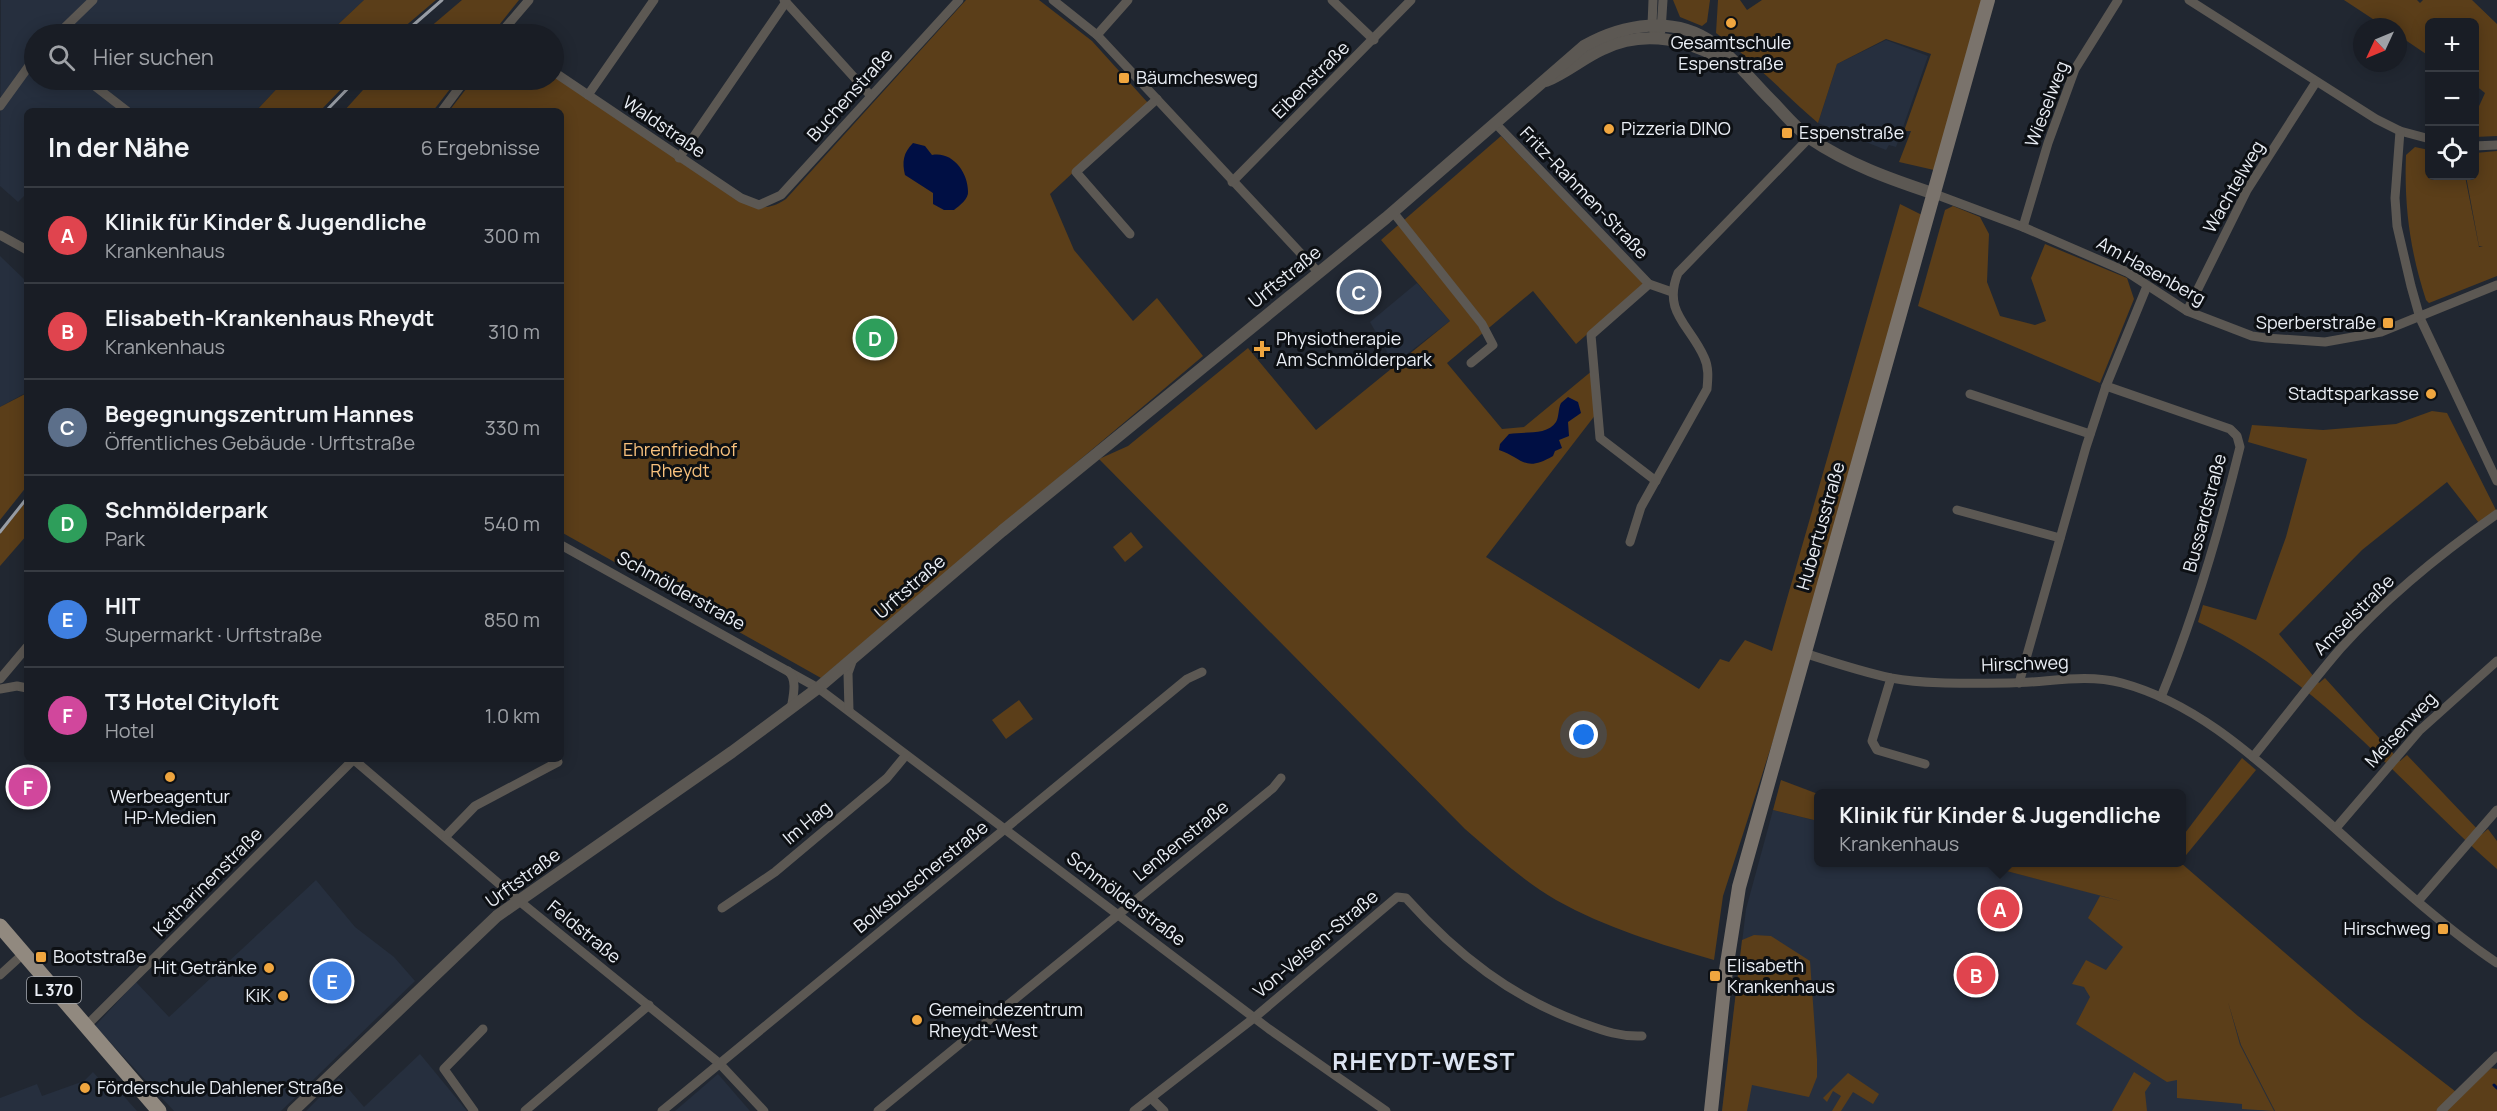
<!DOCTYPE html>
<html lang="de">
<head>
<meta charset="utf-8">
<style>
	body { margin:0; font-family:Manrope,sans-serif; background:#262a32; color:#f1f3f6 }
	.controls { position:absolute; right:18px; top:18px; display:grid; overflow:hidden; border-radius:9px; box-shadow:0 3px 15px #0003 }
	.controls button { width:54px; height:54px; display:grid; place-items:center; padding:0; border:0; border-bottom:2px solid #373b42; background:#191d25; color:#f1f3f6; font:30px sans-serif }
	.compass { position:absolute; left:2353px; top:18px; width:54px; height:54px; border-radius:50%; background:#191d25; box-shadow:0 3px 15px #0003; rotate:226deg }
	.you { position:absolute; left:1584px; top:735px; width:21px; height:21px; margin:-15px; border:4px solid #fff; border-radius:50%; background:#1a73e8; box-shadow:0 0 0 9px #1a73e833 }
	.badge { display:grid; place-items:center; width:39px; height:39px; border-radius:50%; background:#d93025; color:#fff; font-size:20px; font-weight:700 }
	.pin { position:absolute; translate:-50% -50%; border:3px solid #fff; box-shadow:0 2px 6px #0006 }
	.popup { position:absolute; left:1814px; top:789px; width:372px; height:78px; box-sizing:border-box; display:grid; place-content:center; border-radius:9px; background:#191d25; filter:drop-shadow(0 2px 4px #0005); font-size:20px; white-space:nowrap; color:#9fa2a7 }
	.popup b { font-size:22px; color:#f1f3f6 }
	.popup::after { content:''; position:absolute; left:50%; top:100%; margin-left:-12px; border:12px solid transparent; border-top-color:#191d25 }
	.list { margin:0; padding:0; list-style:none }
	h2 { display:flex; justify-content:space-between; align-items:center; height:78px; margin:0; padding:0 24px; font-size:26px }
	h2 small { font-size:20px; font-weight:400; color:#9fa2a7 }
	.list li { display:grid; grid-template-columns:39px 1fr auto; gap:18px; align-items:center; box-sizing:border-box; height:96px; padding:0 24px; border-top:2px solid #373b42 }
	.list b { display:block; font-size:22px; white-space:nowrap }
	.list p { margin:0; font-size:20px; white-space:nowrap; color:#9fa2a7 }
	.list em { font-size:20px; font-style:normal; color:#9fa2a7 }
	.icon { flex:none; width:33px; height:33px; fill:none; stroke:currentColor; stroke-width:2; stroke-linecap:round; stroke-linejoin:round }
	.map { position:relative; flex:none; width:2497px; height:1111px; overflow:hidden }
	.search { position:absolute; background:#191d25; box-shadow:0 3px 15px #0003; left:24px; top:24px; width:540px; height:66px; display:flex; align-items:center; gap:15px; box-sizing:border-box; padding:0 21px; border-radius:33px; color:#9fa2a7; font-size:22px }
	.panel { position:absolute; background:#191d25; box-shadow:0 3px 15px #0003; left:24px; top:108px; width:540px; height:654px; border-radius:9px }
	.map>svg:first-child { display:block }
	.built { fill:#262f3e }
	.green { fill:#5b3e19 }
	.water { fill:#000f44 }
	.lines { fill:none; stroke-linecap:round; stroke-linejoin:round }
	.stream { stroke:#000f44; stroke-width:3 }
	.minor { stroke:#5c5853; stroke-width:9 }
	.tertiary { stroke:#5c5853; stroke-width:12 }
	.secondary { stroke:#7a736c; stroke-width:14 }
	.primary { stroke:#91897f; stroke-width:15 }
	.rail { stroke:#999ea6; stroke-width:3 }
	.poi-dot { fill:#f0a63f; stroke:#0d1014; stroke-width:2 }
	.labels { text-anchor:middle; stroke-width:6; stroke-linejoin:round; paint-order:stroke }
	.shield { fill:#0d1014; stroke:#a8acb2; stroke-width:1.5 }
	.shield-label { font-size:16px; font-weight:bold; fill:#ebeff6 }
	.poi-label { font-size:18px; fill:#ebeff6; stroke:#0d1014; text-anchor:start }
	.street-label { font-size:18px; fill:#ebeff6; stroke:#0d1014 }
	.park-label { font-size:18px; fill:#f8c17d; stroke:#0d1014 }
	.district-label { font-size:24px; font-weight:bold; letter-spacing:1.5px; fill:#dce4f2; stroke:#0d1014 }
</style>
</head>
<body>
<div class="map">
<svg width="2497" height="1111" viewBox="0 0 2497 1111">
	<rect width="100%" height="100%" fill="#212731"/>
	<!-- built -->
	<g class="built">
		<polygon points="364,0 328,34 34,34 34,80 285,80 256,111 27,111 27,193 18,202 0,186 1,0"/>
		<polygon points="1886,40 1928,56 1896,147 1889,145 1886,150 1818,123 1837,64"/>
		<polygon points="0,256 27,282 27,392 0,407"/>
		<polygon points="1417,283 1450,321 1394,364 1370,322"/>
		<polygon points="1773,810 1818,821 1818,862 1976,863 2173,914 2202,949 2227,1000 2241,1045 2275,1111 1722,1111 1746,909"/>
		<polygon points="316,880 355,927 394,957 415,981 281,1111 174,1111 95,1026 136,982 169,1017"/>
		<polygon points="420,1054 467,1111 306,1111 339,1078 364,1107"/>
		<polygon points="93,1072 115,1097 120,1092 137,1111 0,1111 0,1098 37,1084 42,1096 84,1081"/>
		<polygon points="718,1074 750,1111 675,1111"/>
	</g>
	<!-- green -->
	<g class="green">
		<polygon points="364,0 436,0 396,34 328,34"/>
		<polygon points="462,0 519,0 492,34 422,34"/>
		<path d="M966 0H1039L1092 41 1148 103 1050 194 1074 250 1133 321 1157 298 1203 356 821 678 561 532V111H449L473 80H554V76L739 201C758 208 768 211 786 199Z"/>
		<polygon points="1673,0 1710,0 1707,22 1702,26 1680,17"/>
		<path d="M1718 0H1740L1747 10 1762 0H1982L1934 170 1899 162 1911 131H1904L1931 54 1886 39 1837 64 1818 123C1783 93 1753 60 1716 33Z"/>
		<polygon points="2344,0 2417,0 2420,3 2423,0 2472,0 2497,24 2497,136 2475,137 2475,115 2485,93 2475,85 2474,22 2430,22 2429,56 2398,35 2398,27 2385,27"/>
		<polygon points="285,80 350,80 320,111 256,111"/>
		<polygon points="372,80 457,80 433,111 344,111"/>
		<path d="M1501 136 1644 284 1576 344 1533 291 1447 363 1502 429 1524 427 1593 370 1596 414 1486 557 1699 689 1720 659 1729 662 1745 640 1772 651 1900 204 1922 215 1780 719 1723 896 1714 960C1660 944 1606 928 1556 900 1523 881 1494 854 1465 829L1099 459 1128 446 1248 348 1316 430 1450 321 1381 240Z"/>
		<path d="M2415 147 2429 150 2430 176H2465L2479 247 2483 246H2479L2466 176H2474L2475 153 2497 151V276L2429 303 2426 300C2410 251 2404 206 2406 155Z"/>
		<polygon points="1953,206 1980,217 1989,234 1987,282 2000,316 2035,325 2046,321 2031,278 2045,244 2127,278 2134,299 2100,383 1918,306 1945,210"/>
		<polygon points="27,393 27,486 0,520 0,407"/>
		<path d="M2432 411 2447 413 2496 510 2479 523 2447 482 2362 550 2279 634 2319 683 2325 678 2400 761 2407 755 2482 834 2488 829 2497 841V869C2401 785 2316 676 2198 622L2203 605 2256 620 2286 537 2307 459 2248 442 2252 425 2323 430 2396 424Z"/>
		<polygon points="27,500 27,535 0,566 0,534"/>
		<polygon points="1131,532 1143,547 1125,562 1113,547"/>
		<polygon points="1019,700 1033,719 1006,739 992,720"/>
		<polygon points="2242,758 2256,770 2182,860 2182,837"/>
		<polygon points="1781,780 1818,794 1818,821 1773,810"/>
		<polygon points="1976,863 2181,863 2358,1016 2460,1095 2491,1068 2497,1069 2497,1111 2275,1111 2241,1045 2228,1002 2240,1045 2274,1111 2242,1109 2242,1104 2177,1098 2177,1080 2167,1082 2076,1024 2090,997 2084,987 2072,984 2086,960 2106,970 2123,947 2088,918 2100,896 2121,901"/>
		<polygon points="1754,935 1771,936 1810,961 1817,1059 1817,1077 1809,1097 1752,1085 1747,1111 1722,1111 1742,940"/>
		<polygon points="2134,1072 2151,1083 2145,1092 2147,1111 2112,1111"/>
		<polygon points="1848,1073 1879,1094 1873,1104 1853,1092 1841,1111 1832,1111 1841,1096 1833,1091 1827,1102 1823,1098"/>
	</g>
	<!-- water -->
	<g class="water">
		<path d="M913 143 925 146 932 155C953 151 968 173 968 191 969 199 959 206 954 210H944L933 204V193L905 175C902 162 903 153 913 143Z"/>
		<path d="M1568 397 1578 402 1581 413 1568 422 1569 436 1559 440 1562 448 1555 451 1553 456C1524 473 1523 458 1499 450L1500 444 1509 434C1524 431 1547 436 1556 422 1559 417 1558 409 1561 403Z"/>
	</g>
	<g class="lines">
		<!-- stream -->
		<polyline class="stream" points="2494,1085 2497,1088"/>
		<!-- minor -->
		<g class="minor">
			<polyline points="784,0 871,96"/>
			<polyline points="1053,0 1097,35 1319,273"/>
			<polyline points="1332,0 1374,40"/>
			<polyline points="1653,0 1652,25 1656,38"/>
			<polyline points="2189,0 2376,119 2400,131 2430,139"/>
			<polyline points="1661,31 1663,0"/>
			<polyline points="58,34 93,0"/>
			<polyline points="500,34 529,0"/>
			<polyline points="1097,35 1128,0"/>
			<polyline points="554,72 741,198 759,205 781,195 959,0"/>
			<polyline points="87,80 127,111"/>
			<polyline points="588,95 654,0"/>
			<polyline points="0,106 34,59"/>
			<polyline points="442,111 465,80"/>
			<polyline points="1496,124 1649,284"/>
			<polyline points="2400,131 2395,198 2397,226 2411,286 2420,318 2497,481"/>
			<polyline points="2474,146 2497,145"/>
			<polyline points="679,158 786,2"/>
			<polyline points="1232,182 1411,0"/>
			<polyline points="1932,193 2023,227 2127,272 2187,311 2252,336 2266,338 2325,342 2381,332 2497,285"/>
			<polyline points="1393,212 1482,324 1493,345 1471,363"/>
			<polyline points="2023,227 2048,143 2075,69 2118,0"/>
			<polyline points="1130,234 1076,172 1157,99"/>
			<polyline points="0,235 27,250"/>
			<polyline points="2187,311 2247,190 2316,82"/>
			<path d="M2106 386 2230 429 2237 436 2240 447C2219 532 2195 615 2161 697"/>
			<polyline points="1970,394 2090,434"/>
			<polyline points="1656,481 1600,438 1591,335 1649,284 1672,292"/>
			<polyline points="1957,510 2060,538"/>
			<path d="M1630 542 1641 507 1707 389C1708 378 1709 367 1704 357 1690 325 1662 312 1678 273L1809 138"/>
			<polyline points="561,545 818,688 1269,1029 1386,1111"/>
			<path d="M1804 653C1832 662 1862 672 1891 678 1930 685 1970 683 2009 683 2047 683 2084 673 2122 683 2196 703 2253 756 2310 806 2368 857 2433 920 2497 963"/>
			<path d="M788 671C798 679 793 697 791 709"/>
			<polyline points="1891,678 1872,741 1877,750 1925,764"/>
			<polyline points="0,679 27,647"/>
			<polyline points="2019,683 2086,447 2106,386 2147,286"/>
			<polyline points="0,689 17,686 27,688"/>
			<polyline points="849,711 848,673 853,659"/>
			<path d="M2253 757C2282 721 2310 684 2340 649 2386 598 2441 553 2497 514"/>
			<polyline points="353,759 518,900 719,1063 764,1111"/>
			<polyline points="2336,828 2419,731 2497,661"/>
			<polyline points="446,836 475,806 558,762"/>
			<polyline points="2419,900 2497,810"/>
			<polyline points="722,908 775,872 887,778 906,755"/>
			<polyline points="0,975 23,954"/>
			<polyline points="85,1027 354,759"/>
			<polyline points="1152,1099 1164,1111"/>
			<polyline points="474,1111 444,1069 483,1029"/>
			<polyline points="525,1111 649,1005"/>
			<polyline points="662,1111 1187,679 1202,672"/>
			<polyline points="878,1111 1273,788 1281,778"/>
			<path d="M1134 1111 1254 1018 1397 897 1406 898C1456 954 1513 999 1585 1024 1604 1031 1621 1037 1642 1036"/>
			<polyline points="2441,1111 2497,1056"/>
		</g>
		<!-- tertiary -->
		<g class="tertiary">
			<path d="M1546 81C1566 73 1583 58 1603 49 1644 29 1686 39 1724 60"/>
			<path d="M293 1111 497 916 732 752 818 688 1002 531 1386 218 1584 46C1623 24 1674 15 1713 43 1736 59 1755 85 1775 104 1786 116 1798 130 1811 139 1848 164 1890 179 1932 193"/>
		</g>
		<!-- secondary -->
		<polyline class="secondary" points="1711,1111 1726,970 1739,887 1988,0"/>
		<!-- primary -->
		<polyline class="primary" points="0,926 159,1111"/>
		<!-- rail -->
		<g class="rail">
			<polyline points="403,34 442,0"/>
			<polyline points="326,111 356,80"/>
			<polyline points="0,532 27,498"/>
		</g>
	</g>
	<!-- markers -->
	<g class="poi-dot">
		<circle cx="1731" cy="23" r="6"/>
		<rect x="1118" y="72" width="12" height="12" rx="3"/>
		<circle cx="1609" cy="129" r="6"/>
		<rect x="1781" y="127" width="12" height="12" rx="3"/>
		<rect x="2382" y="317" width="12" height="12" rx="3"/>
		<path d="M1259 340h6v6h6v6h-6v6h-6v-6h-6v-6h6z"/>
		<circle cx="2431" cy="394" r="6"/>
		<circle cx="170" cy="777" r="6"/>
		<rect x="2437" y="923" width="12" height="12" rx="3"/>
		<rect x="35" y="951" width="12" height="12" rx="3"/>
		<circle cx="269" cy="968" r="6"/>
		<rect x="1709" y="970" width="12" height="12" rx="3"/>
		<circle cx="283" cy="996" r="6"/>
		<circle cx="917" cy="1020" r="6"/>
		<circle cx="85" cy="1088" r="6"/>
	</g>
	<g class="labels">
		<!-- shield labels -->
		<rect class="shield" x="27" y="977" width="54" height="26" rx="4.5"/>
		<g class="shield-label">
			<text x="54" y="996">L 370</text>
		</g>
		<!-- poi labels -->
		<g class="poi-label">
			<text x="1731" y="49" text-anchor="middle">Gesamtschule<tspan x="1731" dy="21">Espenstraße</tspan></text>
			<text x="1136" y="84">Bäumchesweg</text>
			<text x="1621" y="135">Pizzeria DINO</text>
			<text x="1799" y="139">Espenstraße</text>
			<text x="2376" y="329" text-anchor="end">Sperberstraße</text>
			<text x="1276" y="345">Physiotherapie<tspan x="1276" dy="21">Am Schmölderpark</tspan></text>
			<text x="2419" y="400" text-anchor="end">Stadtsparkasse</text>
			<text x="170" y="803" text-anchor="middle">Werbeagentur<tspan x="170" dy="21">HP-Medien</tspan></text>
			<text x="2431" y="935" text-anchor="end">Hirschweg</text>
			<text x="53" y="963">Bootstraße</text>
			<text x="1727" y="972">Elisabeth<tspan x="1727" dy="21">Krankenhaus</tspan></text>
			<text x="257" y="974" text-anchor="end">Hit Getränke</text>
			<text x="271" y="1002" text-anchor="end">KiK</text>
			<text x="929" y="1016">Gemeindezentrum<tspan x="929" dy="21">Rheydt-West</tspan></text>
			<text x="97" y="1094">Förderschule Dahlener Straße</text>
		</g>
		<!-- street labels -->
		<g class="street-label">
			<text transform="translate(1311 80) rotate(-45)" y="6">Eibenstraße</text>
			<text transform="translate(850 95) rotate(-48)" y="6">Buchenstraße</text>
			<text transform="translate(2047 104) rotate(-69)" y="6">Wieselweg</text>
			<text transform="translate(664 127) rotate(34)" y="6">Waldstraße</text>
			<text transform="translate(2234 187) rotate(-60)" y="6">Wachtelweg</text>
			<text transform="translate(1584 193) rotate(46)" y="6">Fritz-Rahmen-Straße</text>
			<text transform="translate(2151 271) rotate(29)" y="6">Am Hasenberg</text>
			<text transform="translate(1285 277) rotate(-39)" y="6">Urftstraße</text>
			<text transform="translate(2205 513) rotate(-75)" y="6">Bussardstraße</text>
			<text transform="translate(1821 526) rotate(-74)" y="6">Hubertusstraße</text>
			<text transform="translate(910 587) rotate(-41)" y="6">Urftstraße</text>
			<text transform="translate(681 591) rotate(29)" y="6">Schmölderstraße</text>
			<text transform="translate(2354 615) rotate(-45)" y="6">Amselstraße</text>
			<text transform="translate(2025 664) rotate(-2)" y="6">Hirschweg</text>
			<text transform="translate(2401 730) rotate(-47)" y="6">Meisenweg</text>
			<text transform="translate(807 823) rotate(-40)" y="6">Im Hag</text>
			<text transform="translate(1181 841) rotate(-39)" y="6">Lenßenstraße</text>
			<text transform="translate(921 877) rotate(-39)" y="6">Bolksbuscherstraße</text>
			<text transform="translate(523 878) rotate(-36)" y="6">Urftstraße</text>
			<text transform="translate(208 882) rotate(-45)" y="6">Katharinenstraße</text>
			<text transform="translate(1126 899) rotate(37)" y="6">Schmölderstraße</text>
			<text transform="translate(584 932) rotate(39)" y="6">Feldstraße</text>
			<text transform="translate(1316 944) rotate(-40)" y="6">Von-Velsen-Straße</text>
		</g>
		<!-- park labels -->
		<g class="park-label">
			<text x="680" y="456">Ehrenfriedhof<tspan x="680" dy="21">Rheydt</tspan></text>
		</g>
		<!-- district labels -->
		<g class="district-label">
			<text x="1424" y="1070">RHEYDT-WEST</text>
		</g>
	</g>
</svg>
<div class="controls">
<button>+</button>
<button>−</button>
<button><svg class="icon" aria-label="locate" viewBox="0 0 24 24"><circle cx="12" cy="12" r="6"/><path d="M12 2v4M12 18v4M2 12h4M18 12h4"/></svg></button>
</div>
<svg class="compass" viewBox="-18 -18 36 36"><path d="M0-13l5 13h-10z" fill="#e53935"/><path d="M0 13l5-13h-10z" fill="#9fa2a7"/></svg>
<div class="you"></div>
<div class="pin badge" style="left:2000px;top:909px;background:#e0444e">A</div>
<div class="popup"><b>Klinik für Kinder &amp; Jugendliche</b>Krankenhaus</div>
<div class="pin badge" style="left:1976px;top:975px;background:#e0444e">B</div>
<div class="pin badge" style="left:1359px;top:292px;background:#5c6f8a">C</div>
<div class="pin badge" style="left:875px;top:338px;background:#2e9e5b">D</div>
<div class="pin badge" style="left:332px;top:981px;background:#3f7fe0">E</div>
<div class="pin badge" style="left:28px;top:787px;background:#d1479c">F</div>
<div class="search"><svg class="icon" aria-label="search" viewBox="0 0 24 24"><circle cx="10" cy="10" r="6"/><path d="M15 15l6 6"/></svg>Hier suchen</div>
<section class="panel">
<h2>In der Nähe<small>6 Ergebnisse</small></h2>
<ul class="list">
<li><span class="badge" style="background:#e0444e">A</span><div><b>Klinik für Kinder &amp; Jugendliche</b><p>Krankenhaus</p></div><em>300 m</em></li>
<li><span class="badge" style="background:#e0444e">B</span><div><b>Elisabeth-Krankenhaus Rheydt</b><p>Krankenhaus</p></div><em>310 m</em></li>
<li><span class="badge" style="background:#5c6f8a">C</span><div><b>Begegnungszentrum Hannes</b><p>Öffentliches Gebäude · Urftstraße</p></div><em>330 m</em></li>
<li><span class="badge" style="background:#2e9e5b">D</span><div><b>Schmölderpark</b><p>Park</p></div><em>540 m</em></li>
<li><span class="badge" style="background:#3f7fe0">E</span><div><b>HIT</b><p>Supermarkt · Urftstraße</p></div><em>850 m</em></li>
<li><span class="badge" style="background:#d1479c">F</span><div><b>T3 Hotel Cityloft</b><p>Hotel</p></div><em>1.0 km</em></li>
</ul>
</section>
</div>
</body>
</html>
